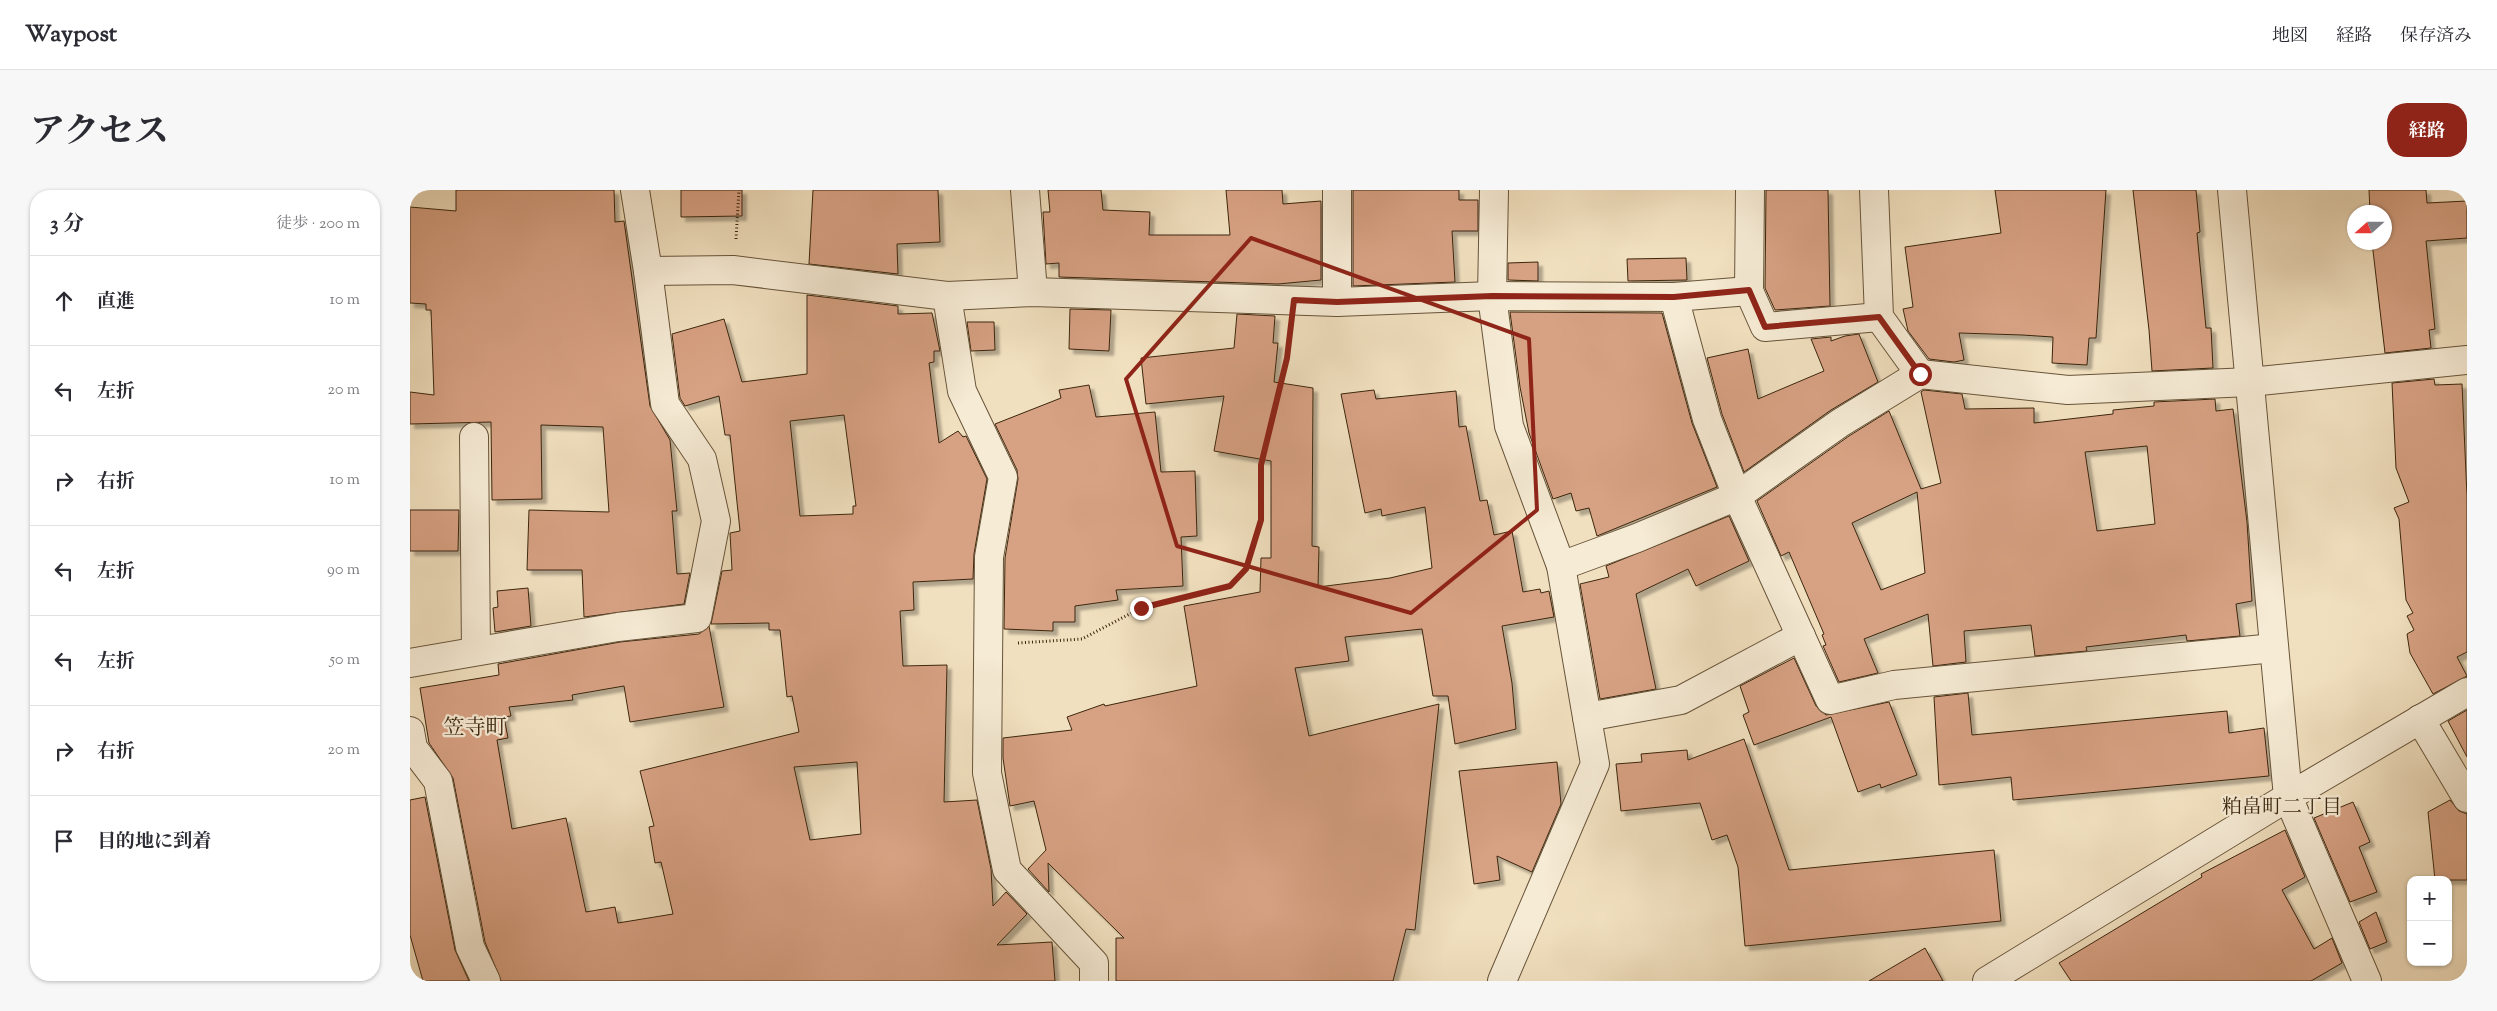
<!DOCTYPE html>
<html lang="ja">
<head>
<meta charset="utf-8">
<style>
	body { margin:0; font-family:"Sorts Mill Goudy","Noto Serif JP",serif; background:#f7f7f7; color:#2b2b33 }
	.controls { position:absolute; right:15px; bottom:15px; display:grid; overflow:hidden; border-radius:10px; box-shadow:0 1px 4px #0004 }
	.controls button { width:45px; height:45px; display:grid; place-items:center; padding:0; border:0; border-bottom:1px solid #e1e1e2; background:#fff; color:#2b2b33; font:25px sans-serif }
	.compass { position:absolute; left:1937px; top:15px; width:45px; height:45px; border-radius:50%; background:#fff; box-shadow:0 1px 4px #0004; rotate:249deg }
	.stop { position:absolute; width:15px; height:15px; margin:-11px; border:4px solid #8f2418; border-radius:50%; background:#fff }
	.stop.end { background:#8f2418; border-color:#fff; box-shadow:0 1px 5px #0008 }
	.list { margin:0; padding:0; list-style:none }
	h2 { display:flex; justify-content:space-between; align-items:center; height:65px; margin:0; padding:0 20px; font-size:21px }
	h2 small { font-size:16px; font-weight:400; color:#7c7c81 }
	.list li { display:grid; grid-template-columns:32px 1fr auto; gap:15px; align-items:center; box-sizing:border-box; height:90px; padding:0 20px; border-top:1px solid #e1e1e2 }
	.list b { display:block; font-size:19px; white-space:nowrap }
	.list em { font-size:16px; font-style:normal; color:#7c7c81 }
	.icon { flex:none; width:28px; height:28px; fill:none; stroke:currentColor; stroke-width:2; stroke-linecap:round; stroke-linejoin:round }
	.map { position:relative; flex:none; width:2057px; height:791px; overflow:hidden; border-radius:20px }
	header { display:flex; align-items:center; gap:30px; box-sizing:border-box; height:70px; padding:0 25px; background:#fff; border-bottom:1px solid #e1e1e2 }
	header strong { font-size:24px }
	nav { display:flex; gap:28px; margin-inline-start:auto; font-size:18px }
	.intro { display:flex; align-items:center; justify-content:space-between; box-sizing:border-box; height:120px; padding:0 30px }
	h1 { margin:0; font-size:35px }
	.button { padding:12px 22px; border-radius:20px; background:#8f2418; color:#fff; font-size:18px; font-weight:700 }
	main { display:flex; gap:30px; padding:0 30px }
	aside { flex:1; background:#fff; border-radius:20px; box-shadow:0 1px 4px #0004 }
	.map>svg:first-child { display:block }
	.building { fill:#d7a183; stroke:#3b260e; fill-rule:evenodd; filter:url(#shadow) }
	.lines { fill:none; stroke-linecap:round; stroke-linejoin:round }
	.minor-casing { stroke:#68543a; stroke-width:30 }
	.path { stroke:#3b260e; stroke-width:3; stroke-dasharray:1 2.5; stroke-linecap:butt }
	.minor { stroke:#f6ebd5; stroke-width:28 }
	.route { stroke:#8f2418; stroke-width:6 }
	.marked { fill:none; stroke:#8f2418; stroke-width:4; stroke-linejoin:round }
	.labels { text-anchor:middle; stroke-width:4.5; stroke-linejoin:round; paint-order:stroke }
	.neighbourhood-label { font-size:20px; fill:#3b260e; stroke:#f6ebd5 }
	.quarter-label { font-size:21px; fill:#3b260e; stroke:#f6ebd5 }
</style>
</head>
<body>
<header>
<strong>Waypost</strong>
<nav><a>地図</a><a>経路</a><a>保存済み</a></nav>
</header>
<div class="intro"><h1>アクセス</h1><a class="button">経路</a></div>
<main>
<aside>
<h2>3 分<small>徒歩 · 200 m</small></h2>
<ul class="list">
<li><svg class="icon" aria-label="ahead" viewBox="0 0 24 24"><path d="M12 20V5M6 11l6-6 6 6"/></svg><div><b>直進</b></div><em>10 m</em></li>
<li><svg class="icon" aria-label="left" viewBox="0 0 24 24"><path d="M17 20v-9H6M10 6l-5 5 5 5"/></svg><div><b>左折</b></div><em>20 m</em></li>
<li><svg class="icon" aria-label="right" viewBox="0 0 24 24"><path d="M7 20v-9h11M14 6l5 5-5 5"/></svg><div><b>右折</b></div><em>10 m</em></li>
<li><svg class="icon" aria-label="left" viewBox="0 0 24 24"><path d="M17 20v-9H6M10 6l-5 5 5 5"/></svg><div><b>左折</b></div><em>90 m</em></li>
<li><svg class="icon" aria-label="left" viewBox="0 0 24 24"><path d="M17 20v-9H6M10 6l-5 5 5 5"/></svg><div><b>左折</b></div><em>50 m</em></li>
<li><svg class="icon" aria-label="right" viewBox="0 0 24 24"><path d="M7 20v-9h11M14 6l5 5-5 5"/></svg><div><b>右折</b></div><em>20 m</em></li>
<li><svg class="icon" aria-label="arrive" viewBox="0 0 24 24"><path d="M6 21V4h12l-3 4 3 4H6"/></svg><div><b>目的地に到着</b></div></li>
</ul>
</aside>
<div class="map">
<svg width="2057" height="791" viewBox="0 0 2057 791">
	<defs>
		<filter id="shadow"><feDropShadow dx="4.5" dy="4.5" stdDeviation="1" flood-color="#0004"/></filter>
	</defs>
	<rect width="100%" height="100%" fill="#f1e0bf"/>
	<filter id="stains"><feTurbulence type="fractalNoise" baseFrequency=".004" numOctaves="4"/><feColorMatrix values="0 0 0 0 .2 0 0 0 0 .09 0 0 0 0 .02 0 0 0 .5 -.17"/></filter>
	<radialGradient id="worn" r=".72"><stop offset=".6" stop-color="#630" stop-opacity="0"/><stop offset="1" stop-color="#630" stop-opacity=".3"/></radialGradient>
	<!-- building -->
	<g class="building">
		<polygon points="46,0 204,0 205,32 214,31 240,216 260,250 267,321 262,321 267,384 280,383 274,414 174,427 172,380 117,380 119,320 199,322 193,237 131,235 132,309 82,310 81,232 0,234 0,202 24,205 21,120 16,120 16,114 0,113 0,17 46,21"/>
		<polygon points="271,0 332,0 332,26 271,27"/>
		<polygon points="403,0 528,0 530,52 487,54 488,84 399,74"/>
		<polygon points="638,0 691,0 693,20 740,22 739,45 820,45 816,0 872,0 873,14 911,11 911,90 868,94 649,87 649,73 636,74 633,22 640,22"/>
		<polygon points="943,0 1049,0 1049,10 1068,10 1068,41 1042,41 1045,92 943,96"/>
		<polygon points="1356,0 1418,0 1420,116 1365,120 1355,98"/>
		<polygon points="1585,0 1696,0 1686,148 1679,148 1677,175 1642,173 1643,147 1612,145 1549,143 1554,170 1544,172 1519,169 1498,141 1493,119 1503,117 1495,57 1591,43"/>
		<polygon points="1723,0 1786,0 1790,42 1787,43 1796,138 1801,138 1803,178 1742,181 1739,140"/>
		<polygon points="1959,0 2016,0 2017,13 2057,11 2057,48 2016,51 2025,139 2019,140 2021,158 1975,163 1962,52 1974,52 1974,22 1960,22"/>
		<polygon points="1276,68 1277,90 1218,91 1217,69"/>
		<polygon points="1128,72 1128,91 1098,90 1098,73"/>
		<path d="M397 105 488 116V124L522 123 530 161H524V172L519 173 529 253 548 241 553 247 556 246 577 289 564 364 563 389 503 392 504 420 490 421 493 476 537 475 534 612 567 610 581 679 583 716 596 702 617 724 587 755 642 752 645 791H91L75 752 43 588 19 553 10 498 89 485 88 474 210 452 289 444 299 436 314 517 220 532 214 496 162 505 163 510 99 517 101 526 94 527 98 548 87 550 102 639 156 628 176 722 205 717 208 733 263 724 251 672 245 673 239 637 244 636 230 581 389 542 382 506 377 507 370 440H359V433L301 434 312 381 322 380 320 343 330 341 320 245H315L309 206 275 216 270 208 262 144 314 129 332 192 397 184ZM434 225 446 316H443V324L390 326 380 231ZM447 572 451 644 400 650 384 577Z"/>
		<polygon points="660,119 701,120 699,161 659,159"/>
		<polygon points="1100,122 1252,123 1282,233 1307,297 1187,346 1179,318 1166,321 1161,303 1143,309 1119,243 1110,197"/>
		<polygon points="827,124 865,126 863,153 868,153 864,192 903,198 902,356 909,357 908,397 980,388 1022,378 1015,317 972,326 971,319 955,323 931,204 964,200 966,209 1046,201 1049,237 1056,236 1070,311 1077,310 1084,345 1102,341 1113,402 1130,399 1131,403 1139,401 1144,427 1092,436 1102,493 1106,539 1045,554 1038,506 1023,506 1012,439 935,447 939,471 885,478 899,546 1029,514 1005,740 996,739 983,791 706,791 706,748 714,748 638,673 639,702 618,679 636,660 624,611 600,616 593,568 593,548 662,540 657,527 694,514 695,516 787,496 774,416 850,402 851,368 861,368 861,271 804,261 814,206 736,214 731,168 824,158"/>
		<polygon points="557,132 584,132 585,160 561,161"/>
		<polygon points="1449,144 1468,192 1421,220 1334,282 1312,224 1297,168 1338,159 1348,209 1414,181 1401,149 1421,147 1421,151 1435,146"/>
		<polygon points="2024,189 2025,195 2052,194 2057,306 2057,462 2047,467 2057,486 2023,504 2000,463 1997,444 2004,440 1997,426 2003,423 1996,410 1989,329 1984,318 1999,312 1986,278 1982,193"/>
		<polygon points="679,195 686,227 745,222 751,282 785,281 787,346 771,347 773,396 706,400 708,410 665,416 665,432 643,432 643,441 594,439 595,368 608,289 607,280 585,234 651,208 649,200"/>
		<path d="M1514 200 1552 204 1555 219 1624 218V233L1703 224V220L1744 216V212L1805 209 1806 221 1823 219 1837 332 1842 411 1826 414 1830 446 1777 451 1776 445 1676 457 1677 461 1625 466 1621 435 1554 441 1556 472 1523 476 1518 424 1454 449 1468 483 1429 492 1413 456 1416 455 1412 445 1414 444 1379 362 1371 366 1347 311 1439 246 1479 221 1511 299 1531 293 1511 202ZM1737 256 1745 334 1687 341 1675 262ZM1507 302 1515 383 1471 400 1442 333Z"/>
		<polygon points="0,320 49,320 48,361 0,361"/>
		<polygon points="1319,326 1339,371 1286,396 1278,379 1226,404 1246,499 1190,509 1170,394 1199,387 1196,376"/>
		<polygon points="118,398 121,436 85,442 83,418 88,417 87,401"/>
		<polygon points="1384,468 1406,516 1416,525 1479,512 1507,585 1471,598 1470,594 1448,602 1421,527 1344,555 1333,525 1339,522 1330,496"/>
		<polygon points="1558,503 1562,545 1817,521 1819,543 1854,538 1859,586 1603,610 1601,587 1529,595 1524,507"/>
		<polygon points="2057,520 2057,567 2038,531"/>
		<polygon points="1334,549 1379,680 1584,660 1591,731 1335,756 1328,677 1317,645 1302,650 1290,613 1211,621 1206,574 1232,572 1231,564 1277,560 1278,570"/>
		<polygon points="1147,572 1151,614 1122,682 1087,666 1090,690 1064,694 1049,581"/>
		<polygon points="15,607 45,760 59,791 13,791 0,745 0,610"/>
		<polygon points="2040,610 2049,621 2057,624 2057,690 2025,690 2018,622"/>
		<polygon points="1943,612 1960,652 1949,657 1967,702 1940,712 1904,628"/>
		<polygon points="1875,640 1895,687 1872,700 1904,759 1922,748 1932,773 1901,791 1661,791 1649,773 1792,687 1791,684"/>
		<polygon points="1966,722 1977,752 1960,759 1949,732"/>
		<polygon points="1515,758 1533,791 1459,791"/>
	</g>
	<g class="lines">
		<defs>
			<g id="minor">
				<polyline points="615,0 623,102"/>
				<polyline points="927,0 927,112"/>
				<polyline points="1084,0 1082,106 1099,236 1151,376 1185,574 1092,791"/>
				<polyline points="1340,0 1339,101 1355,137 1469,127"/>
				<polyline points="1464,0 1469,127 1510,184"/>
				<polyline points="1822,0 1878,607 1957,791"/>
				<polyline points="238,81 323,80 537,106 623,102 927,112 1082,106 1264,107 1339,101"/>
				<polyline points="537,106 552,201 593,287 579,367 577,583 597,680 684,773 684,791"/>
				<polyline points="1264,107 1297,229 1327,306 1420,510 1484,495 1864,458"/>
				<polyline points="64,247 66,461"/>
				<polyline points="1151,376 1227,348 1327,306 1430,233 1510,184 1658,200 1840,192 2057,170"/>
				<polyline points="0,473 208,437 287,428 306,331 292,269 255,214 238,81 225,0"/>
				<polyline points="1177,527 1271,510 1391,446"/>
				<polyline points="2010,529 2057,608"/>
				<polyline points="0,541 3,558 28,591 60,757 76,791"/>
				<polyline points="1577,791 1878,607 2057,502"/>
			</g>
		</defs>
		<!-- minor casing -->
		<use href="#minor" class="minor-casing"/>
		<!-- path -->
		<g class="path">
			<polyline points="326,49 329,0"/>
			<polyline points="608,453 672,449 731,418 820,396 836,379 851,330 851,275 877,168 880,141"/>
		</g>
		<!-- minor -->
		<use href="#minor" class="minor"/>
	</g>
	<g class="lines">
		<!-- route -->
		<polyline class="route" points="731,418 820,396 836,379 851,330 851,275 877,168 884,110 927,112 1082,106 1264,107 1339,100 1355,137 1469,127 1510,184"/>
	</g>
	<!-- marked area -->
	<path class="marked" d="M841 48 1119 149 1127 320 1001 423 767 356 716 189Z"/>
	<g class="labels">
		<!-- neighbourhood labels -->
		<g class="neighbourhood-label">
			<text x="1872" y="623">粕畠町二丁目</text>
		</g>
		<!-- quarter labels -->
		<g class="quarter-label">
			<text x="65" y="544">笠寺町</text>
		</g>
	</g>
	<rect width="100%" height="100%" filter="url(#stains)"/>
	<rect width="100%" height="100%" fill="url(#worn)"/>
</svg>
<div class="controls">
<button>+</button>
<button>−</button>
</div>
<svg class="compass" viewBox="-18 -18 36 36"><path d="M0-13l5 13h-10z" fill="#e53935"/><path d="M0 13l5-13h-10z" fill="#7c7c81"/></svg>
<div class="stop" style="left:1510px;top:184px"></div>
<div class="stop end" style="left:731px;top:418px"></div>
</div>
</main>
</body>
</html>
